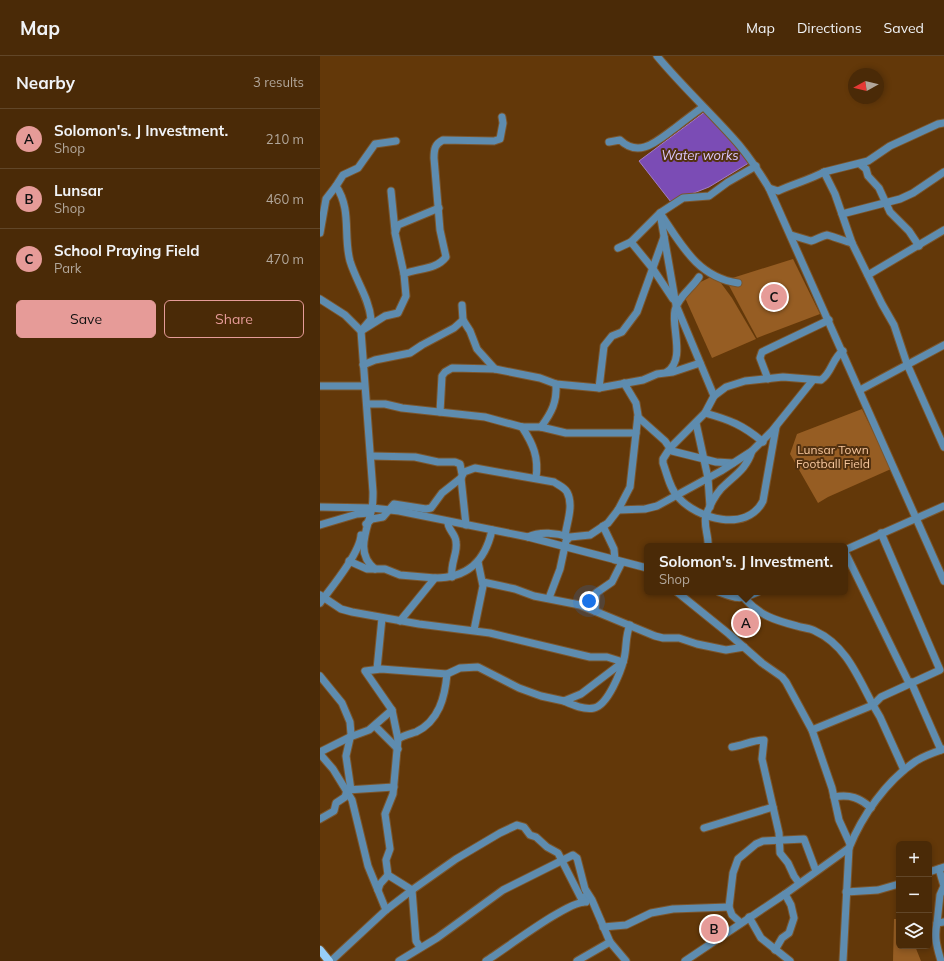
<!DOCTYPE html>
<html lang="en">
<head>
<meta charset="utf-8">
<style>
	body { margin:0; font-family:Mulish,sans-serif; background:#543615; color:#f1f3f6 }
	.controls { position:absolute; right:12px; bottom:12px; display:grid; overflow:hidden; border-radius:6px; box-shadow:0 2px 6px #0003 }
	.controls button { width:36px; height:36px; display:grid; place-items:center; padding:0; border:0; border-bottom:1px solid #614628; background:#4a2a07; color:#f1f3f6; font:20px sans-serif }
	.compass { position:absolute; left:528px; top:12px; width:36px; height:36px; border-radius:50%; background:#4a2a07; box-shadow:0 2px 6px #0003; rotate:262deg }
	.you { position:absolute; left:269px; top:545px; width:14px; height:14px; margin:-10px; border:3px solid #fff; border-radius:50%; background:#1a73e8; box-shadow:0 0 0 6px #1a73e833 }
	.badge { display:grid; place-items:center; width:26px; height:26px; border-radius:50%; background:#e69b98; color:#111; font-size:13px; font-weight:700 }
	.pin { position:absolute; translate:-50% -50%; border:2px solid #fff; box-shadow:0 1px 4px #0006 }
	.popup { position:absolute; left:324px; top:487px; width:204px; height:52px; box-sizing:border-box; display:grid; place-content:center; border-radius:6px; background:#4a2a07; filter:drop-shadow(0 1px 3px #0005); font-size:13px; white-space:nowrap; color:#b2a79b }
	.popup b { font-size:15px; color:#f1f3f6 }
	.popup::after { content:''; position:absolute; left:50%; top:100%; margin-left:-8px; border:8px solid transparent; border-top-color:#4a2a07 }
	.list { margin:0; padding:0; list-style:none }
	h2 { display:flex; justify-content:space-between; align-items:center; height:52px; margin:0; padding:0 16px; font-size:17px }
	h2 small { font-size:13px; font-weight:400; color:#b2a79b }
	.list li { display:grid; grid-template-columns:26px 1fr auto; gap:12px; align-items:center; box-sizing:border-box; height:60px; padding:0 16px; border-top:1px solid #614628 }
	.list b { display:block; font-size:15px; white-space:nowrap }
	.list p { margin:0; font-size:13px; white-space:nowrap; color:#b2a79b }
	.list em { font-size:13px; font-style:normal; color:#b2a79b }
	.actions { display:flex; gap:8px; padding:12px 16px }
	.actions a { flex:1; padding:9px 0; border:1px solid #e69b98; border-radius:6px; text-align:center; font-size:14px; color:#e69b98 }
	.actions .main { background:#e69b98; color:#111 }
	.icon { flex:none; width:22px; height:22px; fill:none; stroke:currentColor; stroke-width:2; stroke-linecap:round; stroke-linejoin:round }
	.map { position:relative; flex:none; width:624px; height:905px; overflow:hidden }
	header { display:flex; align-items:center; gap:24px; box-sizing:border-box; height:56px; padding:0 20px; background:#4a2a07; border-bottom:1px solid #614628 }
	header strong { font-size:19px }
	nav { display:flex; gap:22px; margin-inline-start:auto; font-size:14px }
	main { display:flex }
	aside { flex:1; background:#4a2a07 }
	.map>svg:first-child { display:block }
	.green { fill:#965d23 }
	.water { fill:#7b4cb5; stroke:#a27ec4 }
	.lines { fill:none; stroke-linecap:round; stroke-linejoin:round }
	.minor-casing { stroke:#7b562d; stroke-width:9 }
	.major-casing { stroke:#7b562d; stroke-width:10 }
	.minor { stroke:#5e8caf; stroke-width:7 }
	.major { stroke:#97cef8; stroke-width:8 }
	.labels { text-anchor:middle; stroke-width:4; stroke-linejoin:round; paint-order:stroke }
	.park-label { font-size:12px; fill:#f6c69d; stroke:#523110 }
	.water-label { font-size:13px; font-style:italic; fill:#dbc7fd; stroke:#523110 }
</style>
</head>
<body>
<header>
<strong>Map</strong>
<nav><a>Map</a><a>Directions</a><a>Saved</a></nav>
</header>
<main>
<aside>
<h2>Nearby<small>3 results</small></h2>
<ul class="list">
<li><span class="badge">A</span><div><b>Solomon's. J Investment.</b><p>Shop</p></div><em>210 m</em></li>
<li><span class="badge">B</span><div><b>Lunsar</b><p>Shop</p></div><em>460 m</em></li>
<li><span class="badge">C</span><div><b>School Praying Field</b><p>Park</p></div><em>470 m</em></li>
</ul>
<div class="actions"><a class="main">Save</a><a>Share</a></div>
</aside>
<div class="map">
<svg width="624" height="905" viewBox="0 0 624 905">
	<rect width="100%" height="100%" fill="#633809"/>
	<!-- green -->
	<g class="green">
		<polygon points="473,203 500,258 437,282 406,224"/>
		<polygon points="395,219 412,242 436,283 392,302 362,235"/>
		<polygon points="542,353 571,413 508,441 498,447 470,398 477,378"/>
		<polygon points="574,863 579,863 579,890 595,890 601,905 573,905"/>
	</g>
	<!-- water -->
	<polygon class="water" points="386,55 432,105 389,131 351,146 319,105"/>
	<g class="lines">
		<defs>
			<g id="minor">
				<path d="M337 0C361 29 388 54 413 82 427 97 438 114 449 132L624 525"/>
				<path d="M76 85 55 88 38 112 23 119 16 130C32 154 23 179 30 205 36 225 49 242 51 263L41 275 65 260 78 257 86 240 84 218C98 212 116 214 126 201L120 174 114 102C114 93 115 88 123 84L174 85 180 83 183 67 182 61"/>
				<path d="M289 86 300 84C320 103 338 84 355 72 364 65 373 58 383 51"/>
				<polyline points="540,108 546,113 548,120 559,132 570,156 589,175 599,190"/>
				<polyline points="504,116 548,105 570,90 618,68 624,67"/>
				<path d="M449 132 458 135C473 128 489 124 504 116L515 138 532 187 562 248 574 269 587 308 624 391"/>
				<polyline points="71,135 75,175"/>
				<polyline points="522,158 580,143 593,137 624,116"/>
				<polyline points="0,177 6,143 16,130"/>
				<path d="M471 179 491 185C496 184 501 180 507 179 509 179 527 186 532 187"/>
				<polyline points="311,186 333,213 353,243"/>
				<path d="M298 192 311 186 340 157C361 188 377 221 418 227"/>
				<polyline points="84,218 75,177 78,169 119,152"/>
				<polyline points="548,219 624,174"/>
				<path d="M0 243 25 259 41 275 53 436C53 441 53 447 52 452 48 472 34 497 55 513"/>
				<polyline points="143,264 150,275 157,293 175,313"/>
				<polyline points="43,309 55,304 90,297 102,289 134,272 143,264 142,249"/>
				<path d="M347 316C366 303 351 272 355 254 358 241 372 232 379 221"/>
				<polyline points="448,323 440,302 442,296 509,264"/>
				<polyline points="0,330 44,330"/>
				<polyline points="279,332 284,290 292,280 302,276 317,256 344,181"/>
				<polyline points="540,334 624,289"/>
				<polyline points="394,340 356,249 340,157 363,142 389,140 408,126 436,110"/>
				<polyline points="47,348 65,348 82,352 165,361 202,371 221,371 246,377 316,377"/>
				<polyline points="120,356 122,320 125,316 132,312 175,313 220,322 236,328 279,332 323,324 337,318 353,316 380,307"/>
				<path d="M385 357C410 364 423 369 443 386"/>
				<polyline points="318,361 345,385 352,395 396,406 413,407"/>
				<polyline points="376,367 388,422 390,451"/>
				<path d="M202 371C213 388 219 401 216 422"/>
				<path d="M221 371C232 356 237 346 236 328"/>
				<path d="M456 371 443 445C427 477 377 463 358 441 350 433 347 418 343 407V403L350 392 385 357 394 340 406 331 425 325 463 321 501 324C512 317 512 302 523 295"/>
				<polyline points="51,400 95,401 118,406 135,406 140,408 142,418"/>
				<polyline points="0,451 52,452 79,455 208,481 327,512"/>
				<polyline points="298,454 325,453 337,450 401,415 432,395 452,375 493,324"/>
				<path d="M128 466C127 473 136 478 136 486 138 497 130 507 132 521"/>
				<polyline points="46,468 52,463 63,461 74,448 106,453 111,452 122,437 141,422"/>
				<polyline points="0,469 37,458 50,457"/>
				<path d="M146 469 141 422 144 416 155 412 234 426C238 429 244 431 247 436 254 449 247 466 245 480"/>
				<polyline points="283,470 294,493 295,504"/>
				<path d="M208 481C220 475 237 477 249 481"/>
				<path d="M388 490C389 480 383 469 386 459 390 449 397 435 406 428 418 417 427 411 432 395"/>
				<polyline points="525,494 624,450"/>
				<polyline points="525,496 589,627"/>
				<polyline points="29,505 47,513 65,513 80,519 115,522"/>
				<polyline points="163,526 195,533 214,540 260,549 335,580 343,582 359,582 377,588 406,594 424,591"/>
				<polyline points="357,536 409,578 442,607 462,621 466,626 492,674 512,732 519,764 530,788"/>
				<path d="M399 536C417 543 420 544 438 536"/>
				<polyline points="0,539 21,553 32,556 99,568 170,577 270,601 287,601 303,606"/>
				<polyline points="229,542 240,513 246,485 250,481 270,479 288,467 298,454 310,431 318,359 316,347 304,327"/>
				<path d="M424 542C441 560 454 564 477 570 483 572 490 572 495 575 526 589 538 621 553 649L561 641 620 614 561 477"/>
				<path d="M0 547C11 532 40 497 41 479"/>
				<polyline points="275,555 276,537 292,526 302,506"/>
				<path d="M80 565 115 522C147 522 165 506 172 474"/>
				<polyline points="154,574 163,530 158,506"/>
				<polyline points="57,613 62,562"/>
				<polyline points="0,620 22,647 30,666 31,678 26,700 31,734"/>
				<polyline points="591,626 621,694"/>
				<path d="M244 645C253 649 264 654 274 652 288 649 301 615 304 603 307 591 305 580 310 569"/>
				<polyline points="55,670 78,693"/>
				<polyline points="492,674 553,649 560,661 584,714"/>
				<path d="M78 683C84 679 90 678 96 676 119 665 125 641 127 618"/>
				<path d="M412 691C424 689 433 684 444 684L442 703 459 777 460 797 468 807 474 820 479 827"/>
				<polyline points="0,696 30,681 49,674 72,654"/>
				<polyline points="0,698 13,713 32,744 48,810 66,854"/>
				<path d="M514 741C530 738 540 742 551 752"/>
				<polyline points="0,763 14,755 16,747 25,741 27,734 74,731"/>
				<polyline points="384,772 453,751"/>
				<polyline points="609,816 624,811"/>
				<polyline points="58,834 60,828 68,819"/>
				<polyline points="526,836 558,834 579,828"/>
				<polyline points="429,861 441,882 470,905"/>
				<polyline points="421,867 412,859 409,851 413,817 418,803 436,788 443,785 484,783 496,815"/>
				<polyline points="617,867 620,839 624,830 619,813"/>
				<polyline points="283,871 306,869 331,857 353,853 409,851"/>
				<polyline points="100,891 96,885 92,834 68,819 66,804 70,793 65,758 73,738 78,683 72,654 45,615 61,613 127,618 140,612 158,611 199,632 221,640 244,645 261,638 303,606"/>
				<polyline points="455,894 462,882 469,877 474,862 471,849 465,838"/>
				<polyline points="11,905 66,854 92,834 136,803 180,777 197,769 204,771 210,779 216,781 227,791 238,797 263,846 267,838"/>
				<polyline points="79,905 117,882 183,834 253,799 257,802 265,833 272,844 290,886 306,905"/>
				<path d="M166 905C184 894 249 844 266 846"/>
				<polyline points="257,905 290,886"/>
				<polyline points="365,905 465,838 529,792"/>
				<path d="M523 905 529 792C542 760 566 725 596 705 604 700 615 696 624 693"/>
				<path d="M621 905C617 891 614 882 617 867L624 866"/>
			</g>
			<polyline id="major" points="0,894 9,905"/>
		</defs>
		<!-- minor casing -->
		<use href="#minor" class="minor-casing"/>
		<!-- major casing -->
		<use href="#major" class="major-casing"/>
		<!-- minor -->
		<use href="#minor" class="minor"/>
		<!-- major -->
		<use href="#major" class="major"/>
	</g>
	<g class="labels">
		<!-- park labels -->
		<g class="park-label">
			<text x="513" y="398">Lunsar Town<tspan x="513" dy="14">Football Field</tspan></text>
		</g>
		<!-- water labels -->
		<g class="water-label">
			<text x="380" y="104">Water works</text>
		</g>
	</g>
</svg>
<div class="controls">
<button>+</button>
<button>−</button>
<button><svg class="icon" aria-label="layers" viewBox="0 0 24 24"><path d="M12 4l9 5-9 5-9-5zM3 14l9 5 9-5"/></svg></button>
</div>
<svg class="compass" viewBox="-18 -18 36 36"><path d="M0-13l5 13h-10z" fill="#e53935"/><path d="M0 13l5-13h-10z" fill="#b2a79b"/></svg>
<div class="you"></div>
<div class="pin badge" style="left:426px;top:567px">A</div>
<div class="popup"><b>Solomon's. J Investment.</b>Shop</div>
<div class="pin badge" style="left:394px;top:873px">B</div>
<div class="pin badge" style="left:454px;top:241px">C</div>
</div>
</main>
</body>
</html>
